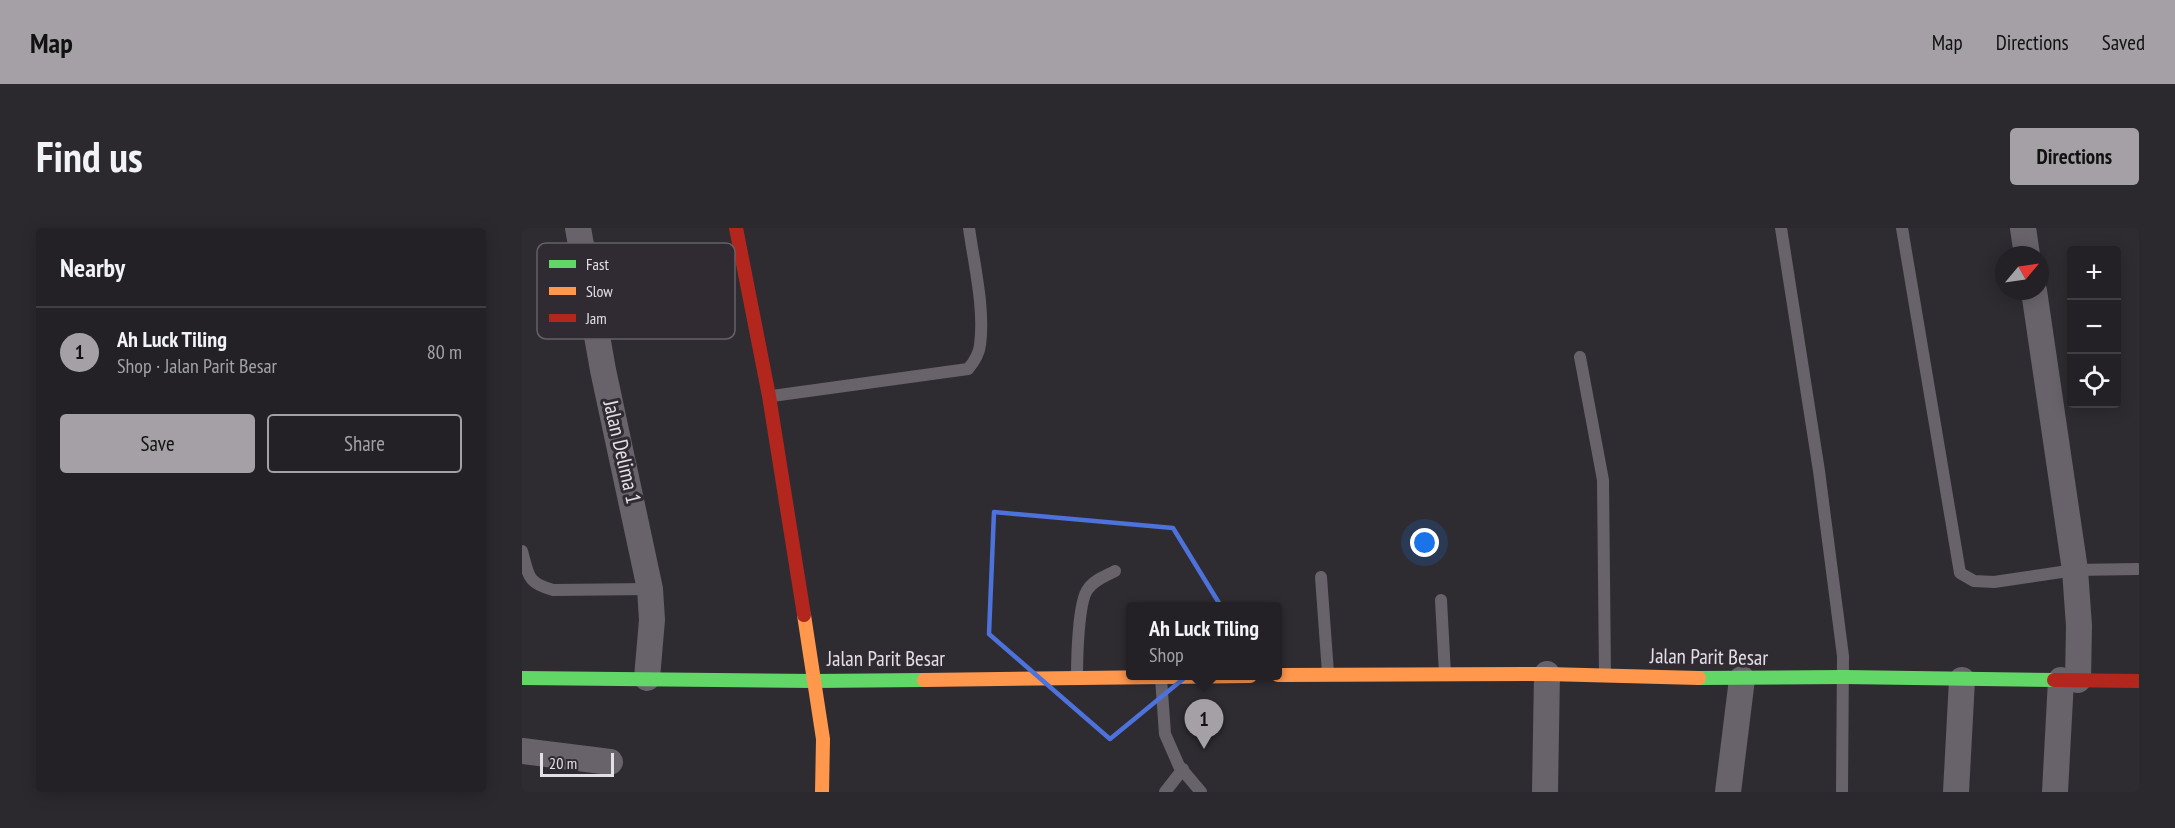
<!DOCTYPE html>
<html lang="en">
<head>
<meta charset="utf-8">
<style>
	body { margin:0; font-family:"PT Sans Narrow",sans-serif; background:#2b292d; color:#f1f3f6 }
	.controls { position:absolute; right:18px; top:18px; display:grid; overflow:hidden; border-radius:6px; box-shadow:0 3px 15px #0003 }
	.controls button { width:54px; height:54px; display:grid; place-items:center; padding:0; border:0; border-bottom:2px solid #403e42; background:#232125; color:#f1f3f6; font:30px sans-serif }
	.compass { position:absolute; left:1473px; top:18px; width:54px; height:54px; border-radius:50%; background:#232125; box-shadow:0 3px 15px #0003; rotate:61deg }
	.scale { position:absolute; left:18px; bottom:15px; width:74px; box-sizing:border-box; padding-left:6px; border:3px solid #e3dfe4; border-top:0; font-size:16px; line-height:21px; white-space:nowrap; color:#e3dfe4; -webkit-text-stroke:4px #302a33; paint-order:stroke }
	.you { position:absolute; left:903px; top:315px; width:21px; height:21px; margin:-15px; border:4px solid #fff; border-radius:50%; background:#1a73e8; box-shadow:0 0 0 9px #1a73e833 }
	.badge { display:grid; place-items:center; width:39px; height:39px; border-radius:50%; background:#a4a0a5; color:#111; font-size:20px; font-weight:700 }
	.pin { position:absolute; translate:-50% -50px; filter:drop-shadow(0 2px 3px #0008) }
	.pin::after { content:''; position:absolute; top:32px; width:21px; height:18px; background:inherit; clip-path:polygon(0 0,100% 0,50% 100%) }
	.popup { position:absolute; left:604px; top:374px; width:156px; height:78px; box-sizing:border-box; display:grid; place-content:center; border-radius:6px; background:#232125; filter:drop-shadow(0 2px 4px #0005); font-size:20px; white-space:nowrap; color:#a3a3a7 }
	.popup b { font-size:22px; color:#f1f3f6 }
	.popup::after { content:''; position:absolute; left:50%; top:100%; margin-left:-12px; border:12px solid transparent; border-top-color:#232125 }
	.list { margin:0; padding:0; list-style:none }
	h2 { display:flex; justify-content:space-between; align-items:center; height:78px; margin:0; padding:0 24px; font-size:26px }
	h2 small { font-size:20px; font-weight:400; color:#a3a3a7 }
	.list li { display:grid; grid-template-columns:39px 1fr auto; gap:18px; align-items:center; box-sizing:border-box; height:90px; padding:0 24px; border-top:2px solid #403e42 }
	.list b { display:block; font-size:22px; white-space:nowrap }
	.list p { margin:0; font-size:20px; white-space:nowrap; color:#a3a3a7 }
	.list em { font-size:20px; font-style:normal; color:#a3a3a7 }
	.actions { display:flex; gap:12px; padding:18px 24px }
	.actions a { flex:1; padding:14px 0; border:2px solid #a4a0a5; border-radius:6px; text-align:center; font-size:21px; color:#a4a0a5 }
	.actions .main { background:#a4a0a5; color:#111 }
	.icon { flex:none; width:33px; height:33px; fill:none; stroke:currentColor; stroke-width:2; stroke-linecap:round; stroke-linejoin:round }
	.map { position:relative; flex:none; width:1617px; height:564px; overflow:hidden; border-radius:6px }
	header { display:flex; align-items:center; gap:36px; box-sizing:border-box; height:84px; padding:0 30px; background:#a4a0a5; color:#111 }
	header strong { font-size:28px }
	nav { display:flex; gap:33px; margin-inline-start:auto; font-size:21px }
	.intro { display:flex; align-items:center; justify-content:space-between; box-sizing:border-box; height:144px; padding:0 36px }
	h1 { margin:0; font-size:42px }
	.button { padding:15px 27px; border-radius:6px; background:#a4a0a5; color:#111; font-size:21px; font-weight:700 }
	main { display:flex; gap:36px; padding:0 36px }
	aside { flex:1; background:#232125; border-radius:6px; box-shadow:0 3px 15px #0003 }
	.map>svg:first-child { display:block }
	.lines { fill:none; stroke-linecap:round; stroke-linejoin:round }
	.lane { stroke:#68626b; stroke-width:12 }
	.street { stroke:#68626b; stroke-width:26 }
	.fast { stroke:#63d668; stroke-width:14 }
	.slow { stroke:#ff974d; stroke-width:14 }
	.jam { stroke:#b3261e; stroke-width:14 }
	.marked { fill:none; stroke:#4e72db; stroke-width:4.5; stroke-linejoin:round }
	.labels { text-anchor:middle; stroke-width:6; stroke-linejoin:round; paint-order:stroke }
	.street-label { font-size:21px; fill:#e3dfe4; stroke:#302a33 }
	.key { fill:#302a33; stroke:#666068; stroke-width:1.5 }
	.key-label { font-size:16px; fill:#e3dfe4 }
</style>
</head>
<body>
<header>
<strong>Map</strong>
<nav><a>Map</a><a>Directions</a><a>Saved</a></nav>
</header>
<div class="intro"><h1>Find us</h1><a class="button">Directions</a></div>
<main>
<aside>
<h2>Nearby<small></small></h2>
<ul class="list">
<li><span class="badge">1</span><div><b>Ah Luck Tiling</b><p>Shop · Jalan Parit Besar</p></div><em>80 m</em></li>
</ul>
<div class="actions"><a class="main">Save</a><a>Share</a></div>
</aside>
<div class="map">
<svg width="1617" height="564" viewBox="0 0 1617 564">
	<rect width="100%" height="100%" fill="#2f2c31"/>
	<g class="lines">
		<!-- lane -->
		<g class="lane">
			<polyline points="1259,0 1297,243 1321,428 1320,564"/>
			<polyline points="1380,0 1438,345 1452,353 1472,354 1553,342 1615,341"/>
			<polyline points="1058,129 1081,252 1083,447"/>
			<path d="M250 168 446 141C452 134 457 127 458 117 463 81 452 36 447 0"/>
			<path d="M0 323C7 348 5 355 31 362L128 361"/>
			<polyline points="799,349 806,445"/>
			<polyline points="919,372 923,446"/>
			<path d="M555 450C555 432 556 373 566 361 572 352 584 348 593 343"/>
			<polyline points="639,450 643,506 657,538 679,564"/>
			<polyline points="643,564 661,541"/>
		</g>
		<!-- street -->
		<g class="street">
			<polyline points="56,0 81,142 128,361 130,392 125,450"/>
			<polyline points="1501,0 1505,27"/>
			<polyline points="1512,63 1553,342 1557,398 1556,452"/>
			<polyline points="0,523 88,534"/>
			<polyline points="1023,564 1025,446"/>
			<polyline points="1206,564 1220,451"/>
			<polyline points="1434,564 1440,452"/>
			<polyline points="1533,564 1539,452"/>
		</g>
		<!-- fast -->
		<g class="fast">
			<polyline points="0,450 292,453 402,452"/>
			<polyline points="1177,450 1322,449 1532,452"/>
		</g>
		<!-- slow -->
		<g class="slow">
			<polyline points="282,387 301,511 300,564"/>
			<polyline points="756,447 1025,446 1177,450"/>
			<polyline points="402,452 728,448"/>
		</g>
		<!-- jam -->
		<g class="jam">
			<polyline points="214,0 247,168 282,387"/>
			<polyline points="1532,452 1617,453"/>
		</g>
	</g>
	<!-- marked area -->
	<path class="marked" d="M472 284 651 300 716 406 588 511 467 406Z"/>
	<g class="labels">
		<!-- street labels -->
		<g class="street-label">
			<text transform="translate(100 224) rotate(77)" y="7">Jalan Delima 1</text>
			<text transform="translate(1187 429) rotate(1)" y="7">Jalan Parit Besar</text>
			<text x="364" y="438">Jalan Parit Besar</text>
		</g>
	</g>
	<!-- legend -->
	<rect x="15" y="15" width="198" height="96" rx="9" class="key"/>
	<rect x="27" y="32" width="27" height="8" fill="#63d668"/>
	<rect x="27" y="59" width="27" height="8" fill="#ff974d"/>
	<rect x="27" y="86" width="27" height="8" fill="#b3261e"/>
	<g class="key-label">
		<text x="64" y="42">Fast</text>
		<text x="64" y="69">Slow</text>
		<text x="64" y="96">Jam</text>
	</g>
</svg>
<div class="controls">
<button>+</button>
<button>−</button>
<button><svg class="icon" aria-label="locate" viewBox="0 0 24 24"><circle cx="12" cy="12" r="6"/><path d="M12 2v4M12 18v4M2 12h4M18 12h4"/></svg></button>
</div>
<svg class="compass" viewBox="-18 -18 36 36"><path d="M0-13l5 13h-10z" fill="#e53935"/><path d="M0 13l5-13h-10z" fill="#a3a3a7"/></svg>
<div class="scale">20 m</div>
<div class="you"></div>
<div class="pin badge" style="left:682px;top:521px">1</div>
<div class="popup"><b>Ah Luck Tiling</b>Shop</div>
</div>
</main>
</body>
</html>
